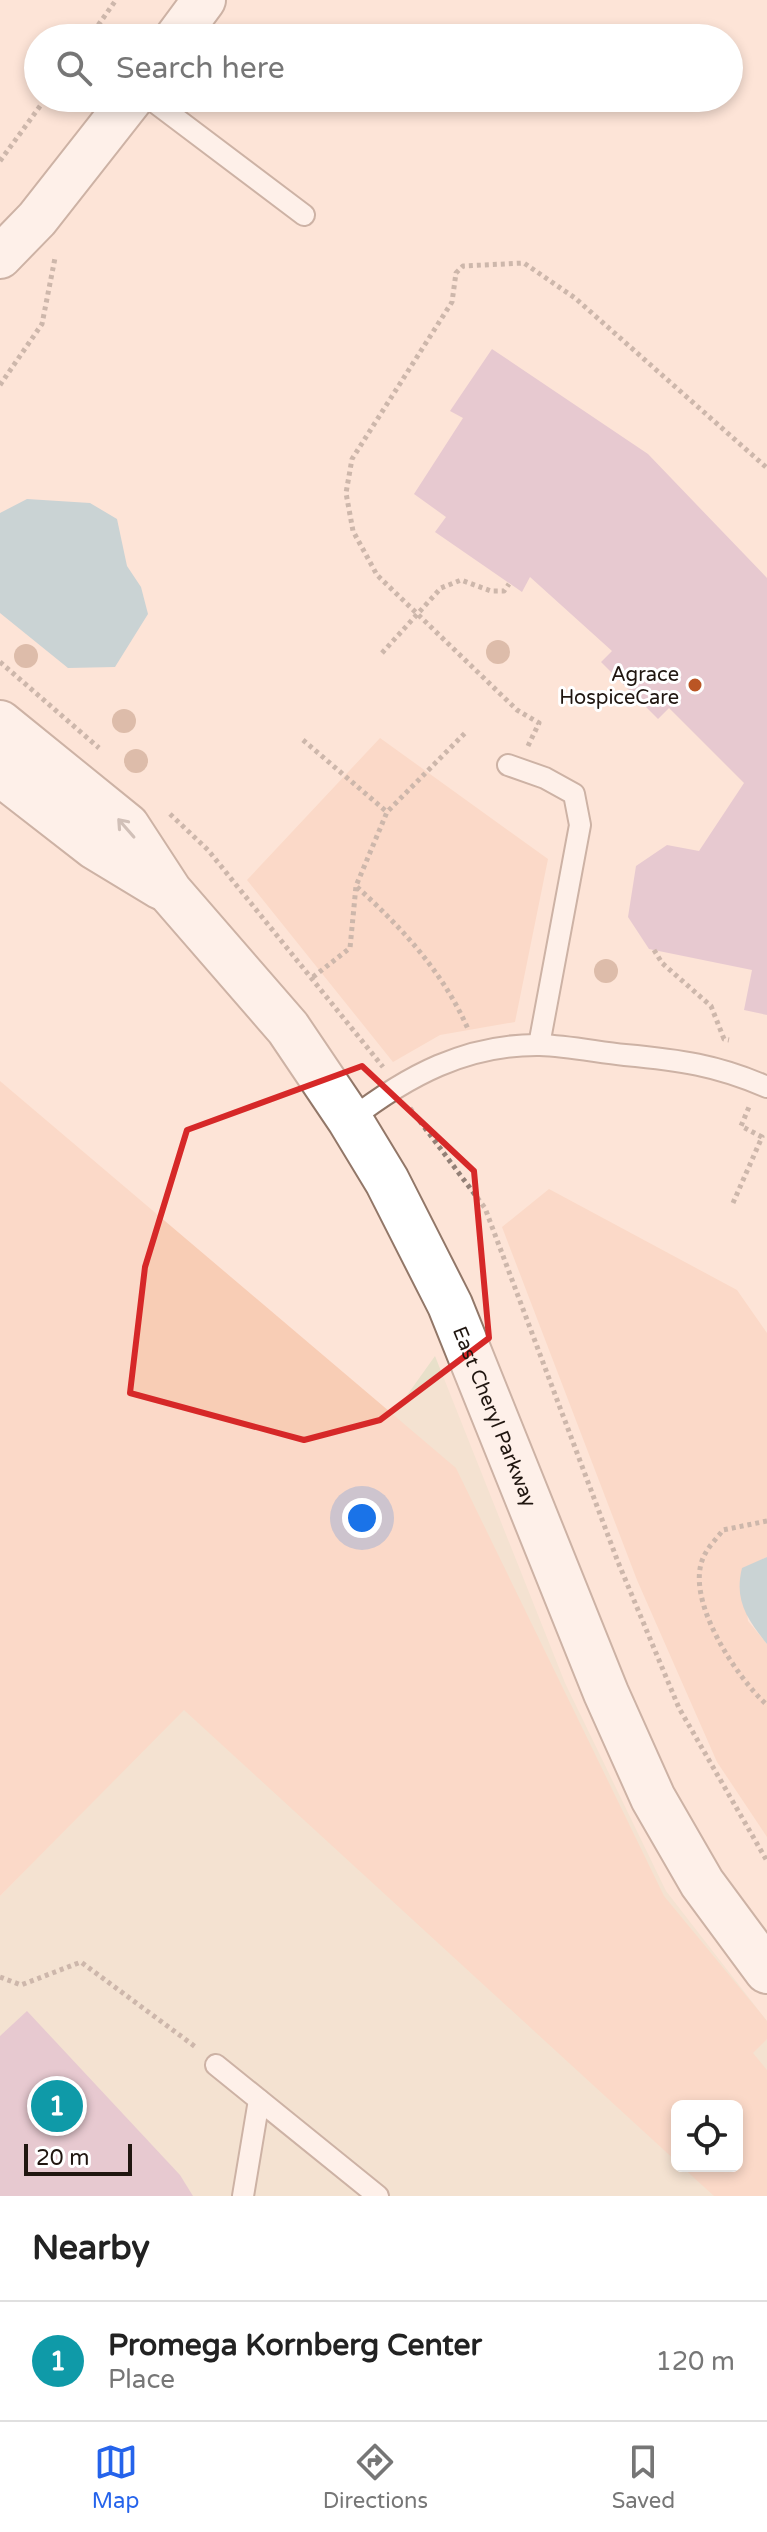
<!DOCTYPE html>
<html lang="en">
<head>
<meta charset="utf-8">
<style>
	body { margin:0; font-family:"Varela Round",sans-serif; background:#f6f6f6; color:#222 }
	.controls { position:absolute; right:24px; bottom:24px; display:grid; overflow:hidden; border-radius:12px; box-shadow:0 4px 12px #0003 }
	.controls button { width:72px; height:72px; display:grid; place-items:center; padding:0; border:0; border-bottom:2px solid #e0e0e0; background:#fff; color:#222; font:40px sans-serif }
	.scale { position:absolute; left:24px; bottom:20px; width:108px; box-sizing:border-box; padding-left:8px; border:4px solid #201610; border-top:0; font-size:22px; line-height:28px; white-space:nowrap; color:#201610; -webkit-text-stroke:6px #fff; paint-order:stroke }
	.you { position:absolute; left:362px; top:1518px; width:28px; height:28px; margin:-20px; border:6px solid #fff; border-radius:50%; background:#1a73e8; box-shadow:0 0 0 12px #1a73e833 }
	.badge { display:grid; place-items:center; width:52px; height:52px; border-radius:50%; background:#2563eb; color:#fff; font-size:26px; font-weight:700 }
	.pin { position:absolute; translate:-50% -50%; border:4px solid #fff; box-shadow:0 2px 8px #0006 }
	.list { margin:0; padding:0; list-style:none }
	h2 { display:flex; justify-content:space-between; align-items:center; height:104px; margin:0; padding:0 32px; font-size:34px }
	h2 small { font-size:26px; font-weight:400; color:#767676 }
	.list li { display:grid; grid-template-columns:52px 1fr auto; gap:24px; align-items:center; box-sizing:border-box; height:120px; padding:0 32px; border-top:2px solid #e0e0e0 }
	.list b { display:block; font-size:30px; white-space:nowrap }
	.list p { margin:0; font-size:26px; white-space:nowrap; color:#767676 }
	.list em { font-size:26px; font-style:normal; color:#767676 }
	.icon { flex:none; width:44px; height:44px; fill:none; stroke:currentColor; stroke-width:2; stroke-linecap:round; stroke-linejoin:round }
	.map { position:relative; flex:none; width:767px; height:2196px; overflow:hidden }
	.search { position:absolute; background:#fff; box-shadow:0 4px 12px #0003; left:24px; right:24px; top:24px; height:88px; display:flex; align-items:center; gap:20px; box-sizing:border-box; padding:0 28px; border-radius:44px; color:#767676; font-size:30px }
	.sheet { height:224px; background:#fff }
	nav { display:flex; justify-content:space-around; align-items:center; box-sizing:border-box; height:112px; border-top:2px solid #e0e0e0; background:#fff; font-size:22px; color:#767676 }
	nav a { display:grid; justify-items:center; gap:4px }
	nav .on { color:#2563eb }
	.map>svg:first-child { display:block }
	.commercial { fill:#e8e0ca; fill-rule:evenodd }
	.green { fill:#f8cdb5 }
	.water { fill:#8cbed1 }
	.building { fill:#cca9c8 }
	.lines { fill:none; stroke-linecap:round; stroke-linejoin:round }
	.service-casing { stroke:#927768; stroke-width:24 }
	.minor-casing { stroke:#927768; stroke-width:46 }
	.tertiary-casing { stroke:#927768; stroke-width:48 }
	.path { stroke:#928077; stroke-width:5; stroke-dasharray:4 4; stroke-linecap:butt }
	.service { stroke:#fff; stroke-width:20 }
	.minor { stroke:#fff; stroke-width:42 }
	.tertiary { stroke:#fff; stroke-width:44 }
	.tree { fill:#b68d73 }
	.oneway { stroke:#9b9693 }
	.marked { fill:none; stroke:#d62828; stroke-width:6; stroke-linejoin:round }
	.poi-dot { fill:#ba5524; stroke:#fff; stroke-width:3 }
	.labels { text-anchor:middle; stroke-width:6; stroke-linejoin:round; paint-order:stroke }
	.poi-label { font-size:20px; fill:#201610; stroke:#fff; text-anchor:end }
	.street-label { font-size:20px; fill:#201610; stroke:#fff }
</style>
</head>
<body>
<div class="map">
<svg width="767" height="2196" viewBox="0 0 767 2196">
	<rect width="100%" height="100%" fill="#fde4d7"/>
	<!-- commercial -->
	<path class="commercial" d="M435 1356 565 1683 666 1891 767 2021V2196H0V1896L183 1709ZM677 2106H737V2166H677Z"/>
	<!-- green -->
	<g class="green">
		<polygon points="380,738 548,859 515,1022 440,1035 393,1062 247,880"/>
		<polygon points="0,1081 456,1468 664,1896 767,2021 767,2039 753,2053 767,2070 767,2196 714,2196 681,2166 737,2166 737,2106 677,2106 677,2162 184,1710 0,1896"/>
		<polygon points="549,1189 737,1290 767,1333 767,1557 742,1569 748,1621 767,1644 767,1837 717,1762 637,1580 502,1227"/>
	</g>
	<!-- water -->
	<g class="water">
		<polygon points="27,499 90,503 117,519 127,566 141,587 148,614 115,667 68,668 0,613 0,513"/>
		<path d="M767 1557V1644C747 1619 734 1600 742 1568Z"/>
	</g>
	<!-- building -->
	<g class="building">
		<polygon points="492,349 648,454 767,578 767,1015 744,1010 752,970 649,949 628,917 636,866 667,845 699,851 744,783 669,708 658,719 601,662 612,651 530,577 522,592 435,532 446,517 414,494 463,418 450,411"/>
		<polygon points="27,2011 180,2175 193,2196 0,2196 0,2036"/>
	</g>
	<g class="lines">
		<defs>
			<g id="service">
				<polyline points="149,98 304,215"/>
				<polyline points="508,765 545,778 574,794 580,825 539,1045"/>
				<path d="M350 1120C407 1076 466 1044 540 1045 568 1046 597 1052 625 1055 679 1060 717 1065 767 1087"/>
				<polyline points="216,2065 378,2196"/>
				<polyline points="243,2196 259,2100"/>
			</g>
			<g id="minor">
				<polyline points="176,38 204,0"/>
				<polyline points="0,257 37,219 132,98"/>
			</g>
			<g id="tertiary">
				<path id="s1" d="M0 723 127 826 170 892 288 1028 350 1120 387 1181 450 1305 606 1693 653 1798 702 1883 767 1971"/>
				<polyline points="0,773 95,847 161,887"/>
			</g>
		</defs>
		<!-- service casing -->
		<use href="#service" class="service-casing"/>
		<!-- minor casing -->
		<use href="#minor" class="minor-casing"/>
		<!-- tertiary casing -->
		<use href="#tertiary" class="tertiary-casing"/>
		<!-- path -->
		<g class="path">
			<polyline points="89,38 116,0"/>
			<polyline points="0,161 46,98"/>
			<polyline points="0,385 42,324 55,258"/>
			<polyline points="382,653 441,588 461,580 491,591 504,591 509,584"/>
			<polyline points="0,662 99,748"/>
			<polyline points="303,740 387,812"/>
			<polyline points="528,746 539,723 517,710 377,575 353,531 346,493 352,459 452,302 456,273 463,266 524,263 575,298 767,468"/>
			<polyline points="170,814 208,850 383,1067"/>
			<path d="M357 887C402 928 443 972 468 1029"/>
			<polyline points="654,950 662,963 711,1006 724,1039 729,1040"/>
			<polyline points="313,977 350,948 356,886 387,812 466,732"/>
			<polyline points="410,1108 485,1208 618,1562 679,1708 767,1861"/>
			<polyline points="733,1203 762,1137 741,1126 749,1107"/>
			<path d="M767 1521 723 1530C717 1538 708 1547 704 1556 683 1598 737 1678 767 1705"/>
			<polyline points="0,1977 21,1985 81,1962 197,2048"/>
		</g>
		<!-- service -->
		<use href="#service" class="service"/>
		<!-- minor -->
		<use href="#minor" class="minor"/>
		<!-- tertiary -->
		<use href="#tertiary" class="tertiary"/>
	</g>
	<!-- trees -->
	<g class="tree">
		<circle cx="498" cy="652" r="12"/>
		<circle cx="26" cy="656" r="12"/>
		<circle cx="124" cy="721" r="12"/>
		<circle cx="136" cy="761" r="12"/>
		<circle cx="606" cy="971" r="12"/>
	</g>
	<!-- one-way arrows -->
	<defs><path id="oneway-shaft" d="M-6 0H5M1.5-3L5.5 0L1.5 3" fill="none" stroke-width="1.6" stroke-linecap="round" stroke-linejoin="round" transform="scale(2)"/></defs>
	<use class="oneway" href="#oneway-shaft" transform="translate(126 828) rotate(-131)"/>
	<!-- marked area -->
	<path d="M0 0H767V2196H0ZM362 1066 474 1171 489 1338 380 1420 304 1440 130 1393 145 1267 187 1130Z" fill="#fde4d7" fill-opacity=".55" fill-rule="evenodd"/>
	<path class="marked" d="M362 1066 474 1171 489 1338 380 1420 304 1440 130 1393 145 1267 187 1130Z"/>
	<!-- markers -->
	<circle class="poi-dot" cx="695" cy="685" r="8"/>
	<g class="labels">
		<!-- poi labels -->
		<g class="poi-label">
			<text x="679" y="681">Agrace<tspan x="679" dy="23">HospiceCare</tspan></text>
		</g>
		<!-- street labels -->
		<g class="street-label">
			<text dy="7" stroke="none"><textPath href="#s1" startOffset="864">East Cheryl Parkway</textPath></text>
		</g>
	</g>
</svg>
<div class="controls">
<button><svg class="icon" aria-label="locate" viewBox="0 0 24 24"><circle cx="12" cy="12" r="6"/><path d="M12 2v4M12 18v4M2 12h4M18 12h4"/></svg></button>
</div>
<div class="scale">20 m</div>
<div class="you"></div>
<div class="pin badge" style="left:57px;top:2106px;background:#0f9aa8">1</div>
<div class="search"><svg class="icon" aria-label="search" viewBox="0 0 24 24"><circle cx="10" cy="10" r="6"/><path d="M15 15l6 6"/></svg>Search here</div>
</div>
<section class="sheet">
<h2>Nearby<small></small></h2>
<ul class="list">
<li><span class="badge" style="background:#0f9aa8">1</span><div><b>Promega Kornberg Center</b><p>Place</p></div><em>120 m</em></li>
</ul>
</section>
<nav>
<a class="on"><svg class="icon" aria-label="map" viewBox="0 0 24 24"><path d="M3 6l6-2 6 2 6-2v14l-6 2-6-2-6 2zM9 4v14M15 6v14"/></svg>Map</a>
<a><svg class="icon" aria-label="directions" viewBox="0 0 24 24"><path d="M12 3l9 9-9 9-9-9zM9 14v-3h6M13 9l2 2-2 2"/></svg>Directions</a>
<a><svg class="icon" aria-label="saved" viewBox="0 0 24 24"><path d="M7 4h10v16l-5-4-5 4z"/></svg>Saved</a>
</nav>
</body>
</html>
